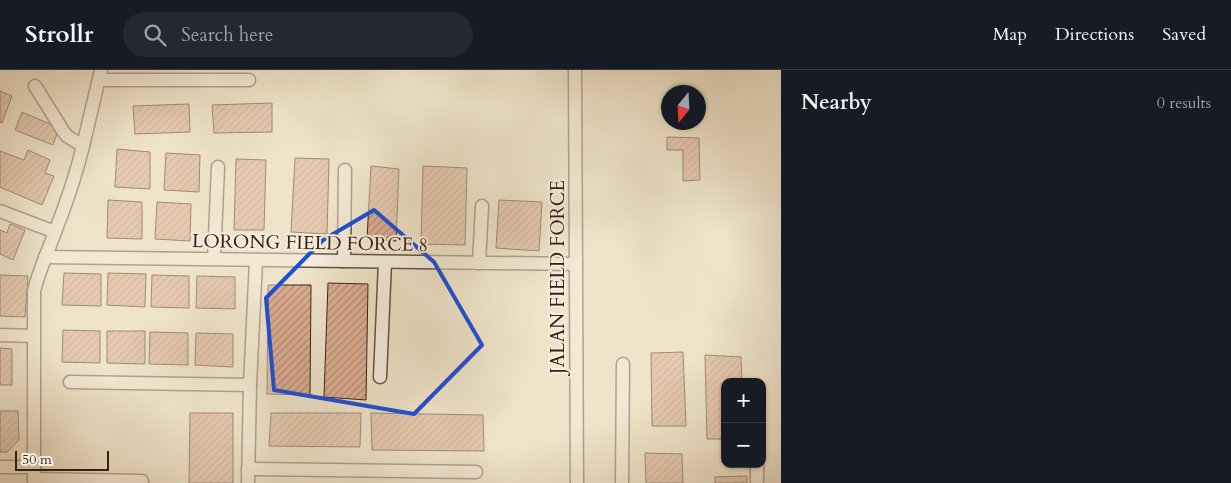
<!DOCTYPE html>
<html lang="en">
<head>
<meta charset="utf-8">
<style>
	body { margin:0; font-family:Cardo,serif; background:#242831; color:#f1f3f6 }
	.controls { position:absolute; right:15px; bottom:15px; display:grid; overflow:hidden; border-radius:10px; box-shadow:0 1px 4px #0004 }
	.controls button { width:45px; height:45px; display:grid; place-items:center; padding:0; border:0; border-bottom:1px solid #363941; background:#171b24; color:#f1f3f6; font:25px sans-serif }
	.compass { position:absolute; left:661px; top:15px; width:45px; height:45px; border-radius:50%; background:#171b24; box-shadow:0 1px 4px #0004; rotate:198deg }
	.scale { position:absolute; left:15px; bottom:12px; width:94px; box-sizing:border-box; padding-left:5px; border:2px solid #392015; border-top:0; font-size:14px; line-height:18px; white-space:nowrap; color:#392015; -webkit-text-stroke:4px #f5eddd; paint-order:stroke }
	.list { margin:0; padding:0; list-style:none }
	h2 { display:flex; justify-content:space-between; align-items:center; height:65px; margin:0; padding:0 20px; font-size:21px }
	h2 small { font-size:16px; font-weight:400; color:#9ea1a6 }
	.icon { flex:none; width:28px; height:28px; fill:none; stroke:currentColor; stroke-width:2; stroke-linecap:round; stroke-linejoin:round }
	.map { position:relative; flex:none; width:781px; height:413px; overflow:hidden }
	header { display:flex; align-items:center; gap:30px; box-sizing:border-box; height:70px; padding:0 25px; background:#171b24; border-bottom:1px solid #363941 }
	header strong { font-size:24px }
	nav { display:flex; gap:28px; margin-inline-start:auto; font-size:18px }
	.search { width:350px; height:45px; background:#242831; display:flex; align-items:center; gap:12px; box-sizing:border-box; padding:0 18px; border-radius:28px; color:#9ea1a6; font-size:19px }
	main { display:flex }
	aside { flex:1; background:#171b24 }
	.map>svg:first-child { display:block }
	.building { fill:url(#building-hatch); stroke:#392015 }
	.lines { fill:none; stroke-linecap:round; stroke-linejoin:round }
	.street-casing { stroke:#665142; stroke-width:15 }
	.street { stroke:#f5eddd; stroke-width:12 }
	.marked { fill:none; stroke:#1d4ed8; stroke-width:4; stroke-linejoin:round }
	.labels { text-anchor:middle; stroke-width:4; stroke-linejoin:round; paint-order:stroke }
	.street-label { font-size:19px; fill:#392015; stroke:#f5eddd }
</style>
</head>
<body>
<header>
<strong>Strollr</strong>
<div class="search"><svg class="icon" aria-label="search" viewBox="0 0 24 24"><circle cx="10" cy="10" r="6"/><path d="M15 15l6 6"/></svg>Search here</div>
<nav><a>Map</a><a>Directions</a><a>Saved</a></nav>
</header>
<main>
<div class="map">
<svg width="781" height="413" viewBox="0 0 781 413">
	<defs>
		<pattern id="building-hatch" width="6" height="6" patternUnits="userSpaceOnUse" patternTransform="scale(1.25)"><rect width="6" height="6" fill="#dcac91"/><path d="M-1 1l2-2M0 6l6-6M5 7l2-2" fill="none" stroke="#b38c75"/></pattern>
	</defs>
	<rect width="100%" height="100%" fill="#efe4ca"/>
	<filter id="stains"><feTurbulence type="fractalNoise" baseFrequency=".004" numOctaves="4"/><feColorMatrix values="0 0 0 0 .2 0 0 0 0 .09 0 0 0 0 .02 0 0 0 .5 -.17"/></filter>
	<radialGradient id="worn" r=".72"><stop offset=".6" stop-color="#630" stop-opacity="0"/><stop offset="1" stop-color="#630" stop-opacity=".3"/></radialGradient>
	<!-- building -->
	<g class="building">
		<polygon points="0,21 12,26 2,53 0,52"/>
		<polygon points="272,33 272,62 214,63 212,35"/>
		<polygon points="189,34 190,62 135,64 133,36"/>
		<polygon points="22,42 59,58 53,75 15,60"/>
		<polygon points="667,67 699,68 700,110 683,111 683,80 667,80"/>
		<polygon points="117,79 150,82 150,119 115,117"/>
		<polygon points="28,80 50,90 45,103 54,106 42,135 0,117 0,81 24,90"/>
		<polygon points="166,83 200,85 199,122 164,120"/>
		<polygon points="295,88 329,89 327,164 291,162"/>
		<polygon points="236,89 266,90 264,160 234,160"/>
		<polygon points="371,96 399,99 396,171 367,169"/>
		<polygon points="423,96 467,98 465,175 421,174"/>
		<polygon points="108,130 142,132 142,169 107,168"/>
		<polygon points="499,130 542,132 539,181 496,178"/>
		<polygon points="157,132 191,134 190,171 155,169"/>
		<polygon points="10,154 25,160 13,190 0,184 0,160 7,163"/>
		<polygon points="64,203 101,204 101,236 62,235"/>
		<polygon points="108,203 146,204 145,237 107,235"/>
		<polygon points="0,205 28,206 25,247 0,246"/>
		<polygon points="152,205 189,206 189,238 151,237"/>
		<polygon points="197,206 235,207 235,239 196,238"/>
		<polygon points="328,213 368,214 366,330 324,327"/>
		<polygon points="268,215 311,215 310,325 267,324"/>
		<polygon points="63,260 100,261 100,293 62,292"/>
		<polygon points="107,261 145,261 145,294 107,293"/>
		<polygon points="150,262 188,263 188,295 149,294"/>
		<polygon points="196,263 233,264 233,297 195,295"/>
		<polygon points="0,278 12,279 12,315 0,315"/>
		<polygon points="683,282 686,356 652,356 651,283"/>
		<polygon points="705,285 741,287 742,312 725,312 725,369 707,369"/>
		<polygon points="0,341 18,341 19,370 7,382 0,382"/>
		<polygon points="190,343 233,343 233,413 189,413"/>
		<polygon points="271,343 361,343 360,377 269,376"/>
		<polygon points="371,343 483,345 484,381 372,380"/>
		<polygon points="645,383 682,384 683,413 646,413"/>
		<polygon points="747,406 747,413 715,413 715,407"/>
	</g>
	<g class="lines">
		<defs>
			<g id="street">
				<polyline points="575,0 577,413"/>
				<polyline points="99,10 249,10"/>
				<polyline points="83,76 101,0"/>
				<polyline points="0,141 55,162"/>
				<polyline points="45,187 576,194"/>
				<polyline points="214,189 218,97"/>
				<polyline points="344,191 345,100"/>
				<polyline points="479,193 482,136"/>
				<polyline points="0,265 34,266"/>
				<polyline points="380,307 385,192"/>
				<polyline points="70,312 250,315"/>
				<polyline points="757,394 757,413"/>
				<polyline points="0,397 34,397"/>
				<polyline points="248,399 476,402"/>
				<polyline points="34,409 142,411"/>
				<path d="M34 413V221C39 200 48 182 55 162 66 134 76 105 83 76L67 66 63 61 35 16"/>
				<polyline points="248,413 250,315 256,190"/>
				<polyline points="622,413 623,294"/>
			</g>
		</defs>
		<!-- street casing -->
		<use href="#street" class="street-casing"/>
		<!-- street -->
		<use href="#street" class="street"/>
	</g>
	<!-- marked area -->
	<path d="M0 0H781V413H0ZM374 140 434 192 482 275 414 344 274 320 266 228 323 170Z" fill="#efe4ca" fill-opacity=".55" fill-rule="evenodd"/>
	<path class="marked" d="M374 140 434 192 482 275 414 344 274 320 266 228 323 170Z"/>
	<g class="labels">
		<!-- street labels -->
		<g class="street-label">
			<text transform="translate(310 172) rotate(1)" y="7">LORONG FIELD FORCE 8</text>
			<text transform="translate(557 207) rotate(-90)" y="7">JALAN FIELD FORCE</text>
		</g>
	</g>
	<rect width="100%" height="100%" filter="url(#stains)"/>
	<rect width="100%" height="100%" fill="url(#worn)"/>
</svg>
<div class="controls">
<button>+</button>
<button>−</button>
</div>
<svg class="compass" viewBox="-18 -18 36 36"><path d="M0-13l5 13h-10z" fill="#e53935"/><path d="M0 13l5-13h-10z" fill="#9ea1a6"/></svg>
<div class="scale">50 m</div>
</div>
<aside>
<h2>Nearby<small>0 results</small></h2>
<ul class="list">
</ul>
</aside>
</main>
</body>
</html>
